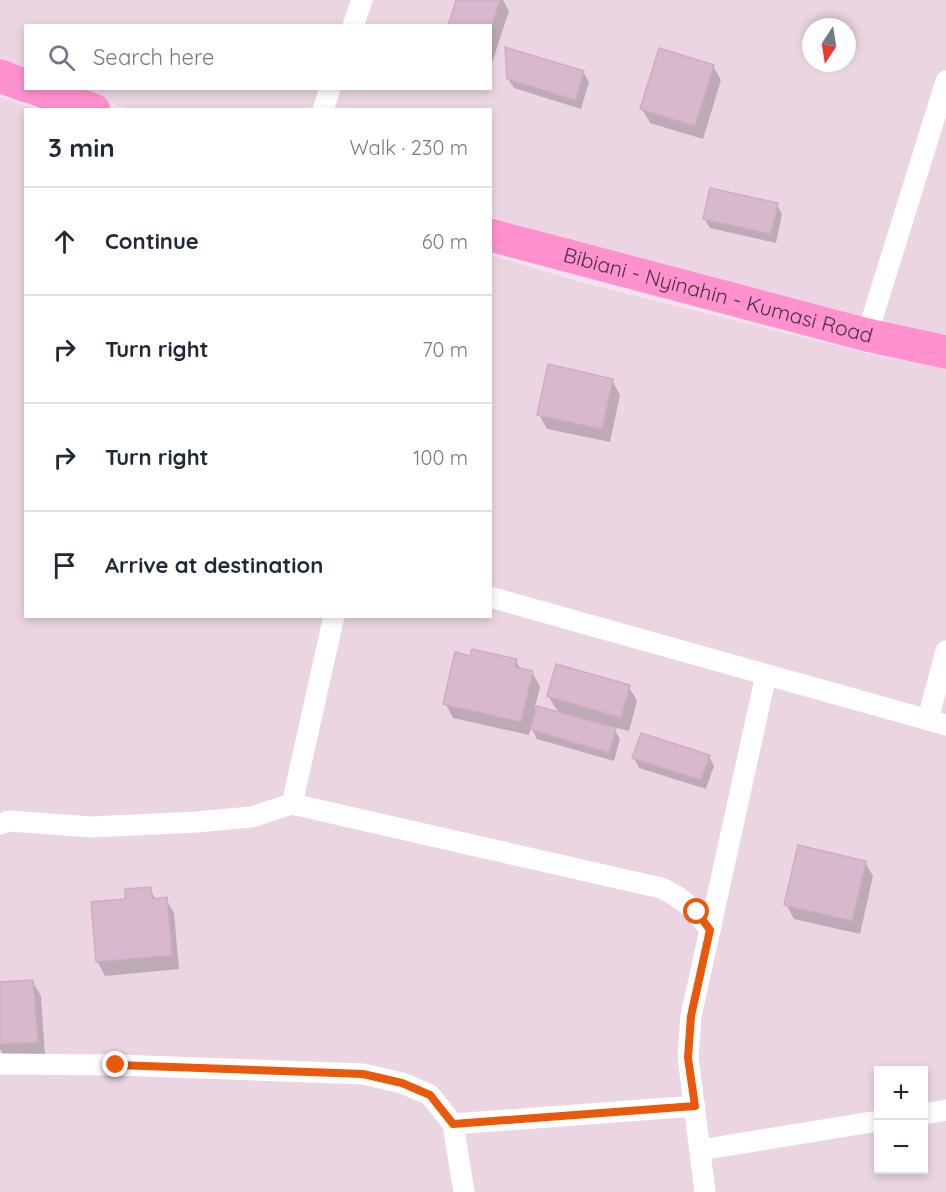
<!DOCTYPE html>
<html lang="en">
<head>
<meta charset="utf-8">
<style>
	body { margin:0; font-family:Quicksand,sans-serif; background:#f6f6f7; color:#1f2937 }
	.controls { position:absolute; right:18px; bottom:18px; display:grid; overflow:hidden; border-radius:0px; box-shadow:0 3px 9px #0003 }
	.controls button { width:54px; height:54px; display:grid; place-items:center; padding:0; border:0; border-bottom:2px solid #e0e1e3; background:#fff; color:#1f2937; font:30px sans-serif }
	.compass { position:absolute; left:802px; top:18px; width:54px; height:54px; border-radius:50%; background:#fff; box-shadow:0 3px 9px #0003; rotate:192deg }
	.stop { position:absolute; width:18px; height:18px; margin:-14px; border:4px solid #ea580c; border-radius:50%; background:#fff }
	.stop.end { background:#ea580c; border-color:#fff; box-shadow:0 2px 6px #0008 }
	.list { margin:0; padding:0; list-style:none }
	h2 { display:flex; justify-content:space-between; align-items:center; height:78px; margin:0; padding:0 24px; font-size:26px }
	h2 small { font-size:20px; font-weight:400; color:#747a83 }
	.list li { display:grid; grid-template-columns:39px 1fr auto; gap:18px; align-items:center; box-sizing:border-box; height:108px; padding:0 24px; border-top:2px solid #e0e1e3 }
	.list b { display:block; font-size:22px; white-space:nowrap }
	.list em { font-size:20px; font-style:normal; color:#747a83 }
	.icon { flex:none; width:33px; height:33px; fill:none; stroke:currentColor; stroke-width:2; stroke-linecap:round; stroke-linejoin:round }
	.map { position:relative; flex:none; width:946px; height:1192px; overflow:hidden }
	.search { position:absolute; background:#fff; box-shadow:0 3px 9px #0003; left:24px; top:24px; width:468px; height:66px; display:flex; align-items:center; gap:15px; box-sizing:border-box; padding:0 21px; border-radius:0px; color:#747a83; font-size:22px }
	.panel { position:absolute; background:#fff; box-shadow:0 3px 9px #0003; left:24px; top:108px; width:468px; height:510px; border-radius:0px }
	.map>svg:first-child { display:block }
	.residential { fill:#ecd5e3; fill-rule:evenodd }
	.shadow { fill:#0003 }
	.building { fill:#d7b8cc; stroke:#d2aac5; stroke-width:1.5 }
	.lines { fill:none; stroke-linecap:round; stroke-linejoin:round }
	.minor { stroke:#fff; stroke-width:21 }
	.primary { stroke:#ff91ce; stroke-width:33 }
	.route { stroke:#ea580c; stroke-width:8 }
	.labels { text-anchor:middle; stroke-width:6; stroke-linejoin:round; paint-order:stroke }
	.street-label { font-size:21px; fill:#473340; stroke:#fff }
</style>
</head>
<body>
<div class="map">
<svg width="946" height="1192" viewBox="0 0 946 1192">
	<rect width="100%" height="100%" fill="#f4e3ed"/>
	<!-- residential -->
	<g class="residential">
		<path d="M0 0H946V339L614 253 491 217 490 110H132L70 89 490 88V26H26L25 73 0 63ZM811 27H847V63H811Z"/>
		<path d="M0 97 36 109 26 110V616H490L491 255 580 282 877 356 946 367V1192H0ZM878 1070H924V1170H878Z"/>
	</g>
	<!-- shadow -->
	<g class="shadow">
		<polygon points="458,0 503,0 509,11 490,69 490,26"/>
		<polygon points="713,66 721,80 703,139 650,123 642,109"/>
		<polygon points="583,72 589,82 581,109 514,88 508,79"/>
		<polygon points="777,205 782,214 776,243 710,228 704,218"/>
		<polygon points="612,380 620,395 610,442 547,429 539,414"/>
		<polygon points="471,658 516,661 521,670 532,672 540,687 535,707 559,713 548,696 629,687 637,701 629,731 613,727 620,739 614,761 537,739 531,727 529,735 453,718 445,703"/>
		<polygon points="709,756 714,766 706,789 639,768 634,758"/>
		<polygon points="865,862 873,876 860,934 794,919 786,904"/>
		<polygon points="150,889 156,900 166,899 174,913 179,969 105,976 97,961"/>
		<polygon points="32,981 41,996 45,1056 5,1058 0,1049 0,983"/>
	</g>
	<!-- building -->
	<g class="building">
		<polygon points="456,0 500,0 490,30 490,26 448,26"/>
		<polygon points="505,47 584,71 576,100 507,79"/>
		<polygon points="659,48 714,65 695,126 640,109"/>
		<polygon points="710,188 778,203 771,234 703,219"/>
		<polygon points="548,364 613,379 602,429 537,415"/>
		<polygon points="472,649 517,659 515,667 533,671 521,722 443,704 455,652 470,656"/>
		<polygon points="556,664 630,685 621,718 547,696"/>
		<polygon points="537,706 616,728 609,753 530,729"/>
		<polygon points="641,733 710,755 701,780 632,758"/>
		<polygon points="798,845 866,861 852,921 784,905"/>
		<polygon points="151,887 152,899 167,897 172,955 96,962 91,902 125,899 125,889"/>
		<polygon points="33,980 38,1042 0,1044 0,982"/>
	</g>
	<g class="lines">
		<!-- minor -->
		<g class="minor">
			<polyline points="353,26 362,0"/>
			<polyline points="323,110 330,88"/>
			<polyline points="867,335 946,81"/>
			<polyline points="490,597 946,725"/>
			<polyline points="928,719 946,651"/>
			<polyline points="292,804 334,616"/>
			<path d="M0 824 9 821 91 827 197 822 251 817 292 804 661 888C682 897 696 911 710 930"/>
			<polyline points="0,1064 116,1065 363,1074 402,1083 430,1095 453,1124 464,1192"/>
			<polyline points="924,1114 946,1110"/>
			<polyline points="453,1124 695,1106"/>
			<polyline points="700,1150 878,1121"/>
			<polyline points="705,1192 688,1057 691,1016 766,675"/>
		</g>
		<!-- primary -->
		<g class="primary">
			<polyline points="0,76 26,86"/>
			<polyline points="34,88 94,110"/>
			<path id="s1" d="M490 235 867 335 946 352"/>
		</g>
	</g>
	<g class="lines">
		<!-- route -->
		<polyline class="route" points="116,1065 363,1074 402,1083 430,1095 453,1124 695,1106 688,1058 691,1016 710,930 697,912"/>
	</g>
	<g class="labels">
		<!-- street labels -->
		<g class="street-label">
			<text dy="7" stroke="none"><textPath href="#s1" startOffset="236">Bibiani - Nyinahin - Kumasi Road</textPath></text>
		</g>
	</g>
</svg>
<div class="controls">
<button>+</button>
<button>−</button>
</div>
<svg class="compass" viewBox="-18 -18 36 36"><path d="M0-13l5 13h-10z" fill="#e53935"/><path d="M0 13l5-13h-10z" fill="#747a83"/></svg>
<div class="stop" style="left:697px;top:912px"></div>
<div class="stop end" style="left:116px;top:1065px"></div>
<div class="search"><svg class="icon" aria-label="search" viewBox="0 0 24 24"><circle cx="10" cy="10" r="6"/><path d="M15 15l6 6"/></svg>Search here</div>
<section class="panel">
<h2>3 min<small>Walk · 230 m</small></h2>
<ul class="list">
<li><svg class="icon" aria-label="ahead" viewBox="0 0 24 24"><path d="M12 20V5M6 11l6-6 6 6"/></svg><div><b>Continue</b></div><em>60 m</em></li>
<li><svg class="icon" aria-label="right" viewBox="0 0 24 24"><path d="M7 20v-9h11M14 6l5 5-5 5"/></svg><div><b>Turn right</b></div><em>70 m</em></li>
<li><svg class="icon" aria-label="right" viewBox="0 0 24 24"><path d="M7 20v-9h11M14 6l5 5-5 5"/></svg><div><b>Turn right</b></div><em>100 m</em></li>
<li><svg class="icon" aria-label="arrive" viewBox="0 0 24 24"><path d="M6 21V4h12l-3 4 3 4H6"/></svg><div><b>Arrive at destination</b></div></li>
</ul>
</section>
</div>
</body>
</html>
